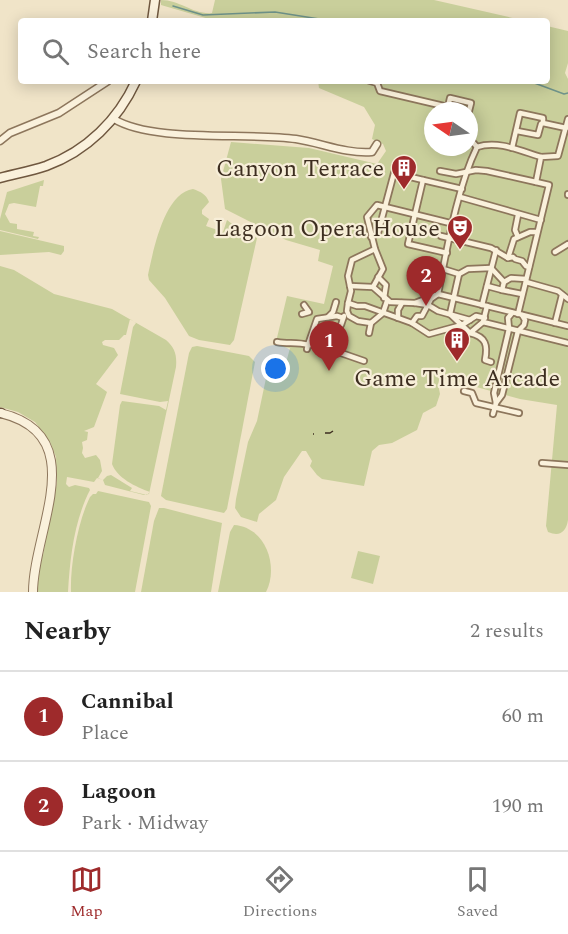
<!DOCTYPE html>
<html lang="en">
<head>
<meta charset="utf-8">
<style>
	body { margin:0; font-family:Spectral,serif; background:#f6f6f6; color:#222 }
	.compass { position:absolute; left:424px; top:102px; width:54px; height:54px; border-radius:50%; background:#fff; box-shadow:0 3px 15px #0003; rotate:283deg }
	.you { position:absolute; left:276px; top:369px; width:21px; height:21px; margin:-15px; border:4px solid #fff; border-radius:50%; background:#1a73e8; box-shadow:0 0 0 9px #1a73e833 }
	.badge { display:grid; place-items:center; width:39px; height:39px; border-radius:50%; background:#9e2a2b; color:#fff; font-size:20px; font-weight:700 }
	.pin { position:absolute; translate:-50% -50px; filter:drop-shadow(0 2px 3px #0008) }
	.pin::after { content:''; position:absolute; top:32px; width:21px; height:18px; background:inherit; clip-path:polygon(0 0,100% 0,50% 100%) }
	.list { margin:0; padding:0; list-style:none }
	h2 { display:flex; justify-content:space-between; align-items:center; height:78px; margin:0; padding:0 24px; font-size:26px }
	h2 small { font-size:20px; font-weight:400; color:#767676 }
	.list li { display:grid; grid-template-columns:39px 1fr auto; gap:18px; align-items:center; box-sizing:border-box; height:90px; padding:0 24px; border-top:2px solid #e0e0e0 }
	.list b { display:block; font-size:22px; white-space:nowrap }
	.list p { margin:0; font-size:20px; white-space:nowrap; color:#767676 }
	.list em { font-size:20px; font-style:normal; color:#767676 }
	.icon { flex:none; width:33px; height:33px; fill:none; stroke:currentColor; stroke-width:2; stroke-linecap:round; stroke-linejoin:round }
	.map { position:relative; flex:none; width:568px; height:592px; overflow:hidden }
	.search { position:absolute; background:#fff; box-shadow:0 3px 15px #0003; left:18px; right:18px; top:18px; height:66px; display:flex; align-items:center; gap:15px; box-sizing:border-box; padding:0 21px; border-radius:6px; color:#767676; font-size:22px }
	.sheet { height:258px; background:#fff }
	nav { display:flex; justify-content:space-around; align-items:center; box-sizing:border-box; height:84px; border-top:2px solid #e0e0e0; background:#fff; font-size:16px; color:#767676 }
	nav a { display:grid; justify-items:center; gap:3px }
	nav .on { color:#9e2a2b }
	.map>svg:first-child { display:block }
	.green { fill:#c9cf9b; fill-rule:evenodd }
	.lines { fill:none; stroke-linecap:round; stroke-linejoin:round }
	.stream { stroke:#6f938a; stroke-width:1.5 }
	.pedestrian-casing { stroke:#8d765c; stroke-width:8 }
	.minor-casing { stroke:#8d765c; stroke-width:9 }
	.tertiary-casing { stroke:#8d765c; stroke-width:10 }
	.secondary-casing { stroke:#6f573f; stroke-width:11 }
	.pedestrian { stroke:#faf1dc; stroke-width:4.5 }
	.minor { stroke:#faf1dc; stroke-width:6 }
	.tertiary { stroke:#faf1dc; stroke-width:8 }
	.secondary { stroke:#faf1dc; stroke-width:8 }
	.rail { stroke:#3d2e20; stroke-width:1.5; stroke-dasharray:10 10; stroke-linecap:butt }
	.labels { text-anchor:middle; stroke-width:4.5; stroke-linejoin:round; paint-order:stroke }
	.poi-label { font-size:24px; fill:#3d2e20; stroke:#f7eed8; text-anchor:end }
</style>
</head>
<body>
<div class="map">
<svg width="568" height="592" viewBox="0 0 568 592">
	<rect width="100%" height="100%" fill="#f0e4c8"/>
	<!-- green -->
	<g class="green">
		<path d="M161 0C180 0 194 15 212 13L215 0H434L526 21H216L161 5Z"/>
		<path d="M547 26 568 31V63L565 73 568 79V520C566 532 560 537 548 532L546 526 557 405 520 399 440 377 438 384 440 394 436 406 423 413 417 430 392 443 379 445 372 451 364 486 322 479 317 475 310 466 312 461 306 451H302L284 477 276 500 259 514 257 522 241 517 235 508 236 499 248 442 257 421 269 364 271 360 286 363 290 348 275 346 287 296 324 304 333 266 318 261 320 250 286 240 225 209 221 179 231 142 309 148 377 164 386 151 383 144 372 139 375 125 364 107 319 88 318 81H547ZM433 111H469V147H433Z"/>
		<polygon points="44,180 43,186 40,186 36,207 14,203 9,204 5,214 10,223 17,224 17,229 34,232 33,236 39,237 38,239 0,230 0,219 7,192"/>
		<path d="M193 189C201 192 206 194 209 202L202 210V214L209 219 206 226 223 232 227 220 244 233 257 238 234 340 230 345 199 340 189 336 165 298 149 280 148 275C153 252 164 193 193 189Z"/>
		<polygon points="0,231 64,246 64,251 61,255 49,252 0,255"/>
		<path d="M0 266 14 270 54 294 112 309 166 340C175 348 177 355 176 367L149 494 144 495 105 485 103 480 97 478 94 482 67 477 66 484 69 487 75 485 89 488 90 490C74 521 70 558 68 592H37L41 557 43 555 45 545 44 544 57 483 56 457 50 442 35 422 18 412 0 407ZM130 319 136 323 133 327 120 394 160 402 168 401 166 410 159 406 122 401 120 405 112 464C117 478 136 487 150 492L147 495 130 491 132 488 111 475 107 476 103 480 98 478 102 471 100 460 96 455 85 458 82 453 83 448 82 442 87 440 88 432 84 431 94 427 107 392 96 384 118 355 114 348 103 345 102 342 105 340H119L124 335H126Z"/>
		<polygon points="197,346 249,356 255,362 227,509 224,513 166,500 161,496 189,353 192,347"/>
		<path d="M98 491 144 501 149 502 151 506 135 592H71C70 565 78 521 90 497L93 494H96Z"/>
		<polygon points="159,508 164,508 222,523 211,592 141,592 154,521"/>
		<path d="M234 525C266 527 279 567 266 592H218L230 532Z"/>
		<polygon points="358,551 380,556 373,584 351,578"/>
	</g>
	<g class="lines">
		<!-- stream -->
		<g class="stream">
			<polyline points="173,6 203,15 275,12 332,21"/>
			<polyline points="529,81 564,94 568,93"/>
		</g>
		<defs>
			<g id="pedestrian">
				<polyline points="370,81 377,83 380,91 448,107 447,111"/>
				<polyline points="448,107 450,98 471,103 469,111"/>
				<polyline points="517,131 538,135 541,124 543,123"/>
				<polyline points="469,138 477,147"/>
				<polyline points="512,148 520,113 543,118 543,123 566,128"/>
				<polyline points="442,149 443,147"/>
				<polyline points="440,171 456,174 476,170 487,171 536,182"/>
				<polyline points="423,180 462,189"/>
				<polyline points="568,194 568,195"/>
				<polyline points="460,197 541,220"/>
				<polyline points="441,236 491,248 508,258 513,257 515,259 522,261 526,266 529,267"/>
				<polyline points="371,237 378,233 394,173 423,180 408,244 447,253"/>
				<polyline points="518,237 515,230 518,215"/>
				<polyline points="375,249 367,217 377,205 454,224"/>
				<polyline points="555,252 568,244"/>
				<polyline points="508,258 514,239 530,232 537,232"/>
				<polyline points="443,269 459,274 468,269 491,268 504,282"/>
				<polyline points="378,277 386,285 384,298"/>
				<polyline points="526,282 558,291 568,299"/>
				<polyline points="350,286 373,287 390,302 415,303 428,305 438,311 470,320"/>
				<polyline points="487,286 502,290 504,282 511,278 526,279"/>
				<path d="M373 287 383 269 375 249 352 260 348 276 351 291 348 303 357 306H365L412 323 417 316H422L431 299 438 294C447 249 457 188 477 147 498 140 521 151 541 157"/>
				<polyline points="502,290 522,294"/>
				<polyline points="348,303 347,311 349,316 358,321 371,323 383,313 387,301"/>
				<polyline points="415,303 438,294 568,326"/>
				<polyline points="482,305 496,250"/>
				<polyline points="302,314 309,312 304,305"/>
				<polyline points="450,314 459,274"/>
				<polyline points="518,314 549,185 536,182 541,157 558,156 568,119"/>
				<polyline points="451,315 470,333 483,322 487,306"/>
				<polyline points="328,317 333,312 336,302"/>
				<polyline points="398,318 398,310 402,303"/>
				<polyline points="483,322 568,343"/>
				<polyline points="412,323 429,334 462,325 476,316 485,318"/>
				<polyline points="555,323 562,295"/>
				<polyline points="341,325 344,316"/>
				<polyline points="369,333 371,323"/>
				<path d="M470 333C486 337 488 345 485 360L491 362"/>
				<path d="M277 342C288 344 297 342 308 345L317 319 337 316 343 318"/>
				<polyline points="307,349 308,345 318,345 364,361"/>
				<polyline points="464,391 472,393 476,403 519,413"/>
				<polyline points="496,403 502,395 518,331 524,325 525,320 522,315"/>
				<polyline points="493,414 496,403 494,393 509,329 508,318 512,313"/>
				<polyline points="542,463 568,465"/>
			</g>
			<g id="minor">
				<path d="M114 119C153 143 247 132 296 139 322 143 346 154 372 152L377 144"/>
				<polyline points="0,141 10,133 59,113 108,81"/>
			</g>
			<path id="tertiary" d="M0 413C93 435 33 530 33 592"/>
			<g id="secondary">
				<polyline points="152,21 155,0"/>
				<path d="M0 178C15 174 31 171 46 166 87 151 118 120 136 81"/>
				<polyline points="0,413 1,413"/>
			</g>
		</defs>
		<!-- pedestrian casing -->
		<use href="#pedestrian" class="pedestrian-casing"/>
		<!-- minor casing -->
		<use href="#minor" class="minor-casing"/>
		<!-- tertiary casing -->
		<use href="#tertiary" class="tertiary-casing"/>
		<!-- secondary casing -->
		<use href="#secondary" class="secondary-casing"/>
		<!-- pedestrian -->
		<use href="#pedestrian" class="pedestrian"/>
		<!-- minor -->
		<use href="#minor" class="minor"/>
		<!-- tertiary -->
		<use href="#tertiary" class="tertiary"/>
		<!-- secondary -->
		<use href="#secondary" class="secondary"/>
		<!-- rail -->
		<g class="rail">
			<polyline points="325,433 330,433 333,431"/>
			<polyline points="313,434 314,434"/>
		</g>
	</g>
	<!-- icons -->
	<defs>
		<symbol id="building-pin" viewBox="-11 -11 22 30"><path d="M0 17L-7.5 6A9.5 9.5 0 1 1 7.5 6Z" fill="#9e2a2b" stroke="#f7eed8"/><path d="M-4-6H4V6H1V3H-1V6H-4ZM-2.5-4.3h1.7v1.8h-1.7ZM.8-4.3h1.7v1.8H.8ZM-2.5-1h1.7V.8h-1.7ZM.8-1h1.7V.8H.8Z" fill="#fff"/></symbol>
		<symbol id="theatre-pin" viewBox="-11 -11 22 30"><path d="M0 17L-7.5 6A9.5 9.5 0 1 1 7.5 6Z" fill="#9e2a2b" stroke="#f7eed8"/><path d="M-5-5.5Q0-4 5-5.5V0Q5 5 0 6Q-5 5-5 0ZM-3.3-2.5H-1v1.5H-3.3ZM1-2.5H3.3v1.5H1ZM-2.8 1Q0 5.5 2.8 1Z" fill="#fff"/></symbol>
	</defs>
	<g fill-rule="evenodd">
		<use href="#building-pin" x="389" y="153" width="30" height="40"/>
		<use href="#theatre-pin" x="445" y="213" width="30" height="40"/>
		<use href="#building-pin" x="442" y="325" width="30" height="40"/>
	</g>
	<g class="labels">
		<!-- poi labels -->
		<g class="poi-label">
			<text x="384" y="176">Canyon Terrace</text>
			<text x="440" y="236">Lagoon Opera House</text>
			<text x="457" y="386" text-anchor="middle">Game Time Arcade</text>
		</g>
	</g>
</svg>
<svg class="compass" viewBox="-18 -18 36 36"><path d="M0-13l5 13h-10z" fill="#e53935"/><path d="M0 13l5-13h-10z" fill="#767676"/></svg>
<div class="you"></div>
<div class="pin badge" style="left:329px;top:371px">1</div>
<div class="pin badge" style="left:426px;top:306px">2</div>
<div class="search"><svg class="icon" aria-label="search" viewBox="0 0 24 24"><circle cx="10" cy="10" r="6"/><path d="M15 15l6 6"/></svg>Search here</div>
</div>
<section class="sheet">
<h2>Nearby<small>2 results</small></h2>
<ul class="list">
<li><span class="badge">1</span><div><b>Cannibal</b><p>Place</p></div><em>60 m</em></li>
<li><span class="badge">2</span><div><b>Lagoon</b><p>Park · Midway</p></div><em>190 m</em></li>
</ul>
</section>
<nav>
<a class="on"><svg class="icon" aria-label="map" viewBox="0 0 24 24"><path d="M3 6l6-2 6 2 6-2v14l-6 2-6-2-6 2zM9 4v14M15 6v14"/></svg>Map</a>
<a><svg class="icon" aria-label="directions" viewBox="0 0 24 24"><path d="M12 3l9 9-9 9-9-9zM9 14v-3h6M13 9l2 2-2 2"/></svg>Directions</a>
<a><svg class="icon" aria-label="saved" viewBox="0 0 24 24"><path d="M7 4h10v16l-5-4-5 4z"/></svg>Saved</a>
</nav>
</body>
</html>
